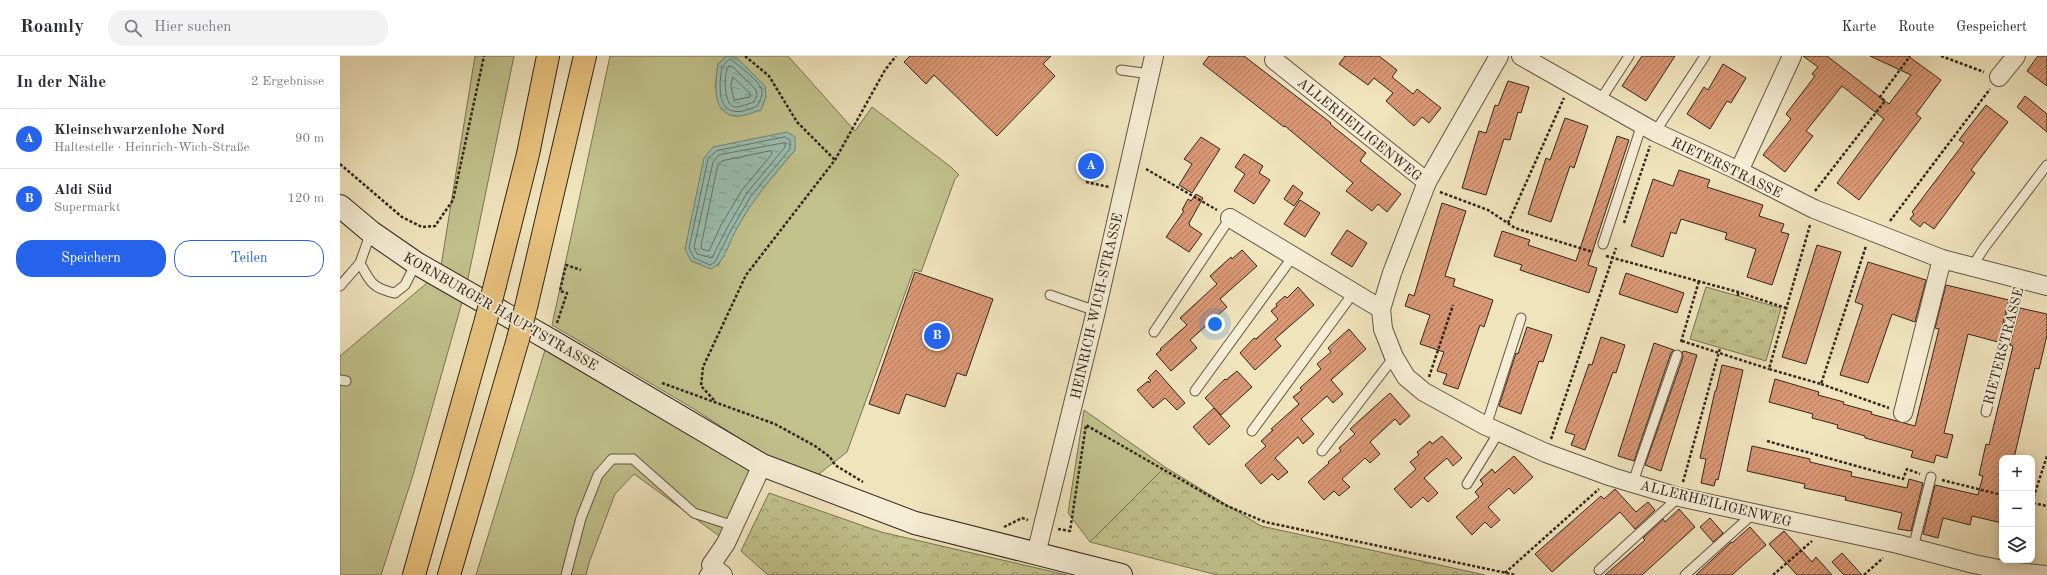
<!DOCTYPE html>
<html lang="de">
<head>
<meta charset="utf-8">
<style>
	body { margin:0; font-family:"Old Standard TT",serif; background:#f2f2f3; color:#2b2b33 }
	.controls { position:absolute; right:12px; bottom:12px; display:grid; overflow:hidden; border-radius:8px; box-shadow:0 2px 10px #0003 }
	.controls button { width:36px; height:36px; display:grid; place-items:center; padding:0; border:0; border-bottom:1px solid #e1e1e2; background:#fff; color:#2b2b33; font:20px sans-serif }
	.you { position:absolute; left:875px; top:268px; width:14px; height:14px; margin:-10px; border:3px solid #fff; border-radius:50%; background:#1a73e8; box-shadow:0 0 0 6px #1a73e833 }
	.badge { display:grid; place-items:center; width:26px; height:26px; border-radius:50%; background:#2563eb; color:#fff; font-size:13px; font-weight:700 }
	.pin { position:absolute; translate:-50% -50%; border:2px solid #fff; box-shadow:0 1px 4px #0006 }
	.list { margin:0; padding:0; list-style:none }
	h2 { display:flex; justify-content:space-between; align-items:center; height:52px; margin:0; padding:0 16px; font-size:17px }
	h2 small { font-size:13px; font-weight:400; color:#7c7c81 }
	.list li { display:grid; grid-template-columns:26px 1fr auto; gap:12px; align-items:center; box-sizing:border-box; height:60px; padding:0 16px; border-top:1px solid #e1e1e2 }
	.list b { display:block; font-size:15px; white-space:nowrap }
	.list p { margin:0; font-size:13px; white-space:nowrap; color:#7c7c81 }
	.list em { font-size:13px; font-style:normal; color:#7c7c81 }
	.actions { display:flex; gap:8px; padding:12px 16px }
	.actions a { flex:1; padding:9px 0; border:1px solid #2563eb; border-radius:16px; text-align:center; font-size:14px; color:#2563eb }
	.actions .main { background:#2563eb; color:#fff }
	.icon { flex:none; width:22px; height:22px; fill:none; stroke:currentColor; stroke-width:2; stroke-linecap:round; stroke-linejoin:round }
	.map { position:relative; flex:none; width:1707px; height:519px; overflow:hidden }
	header { display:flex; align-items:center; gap:24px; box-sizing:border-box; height:56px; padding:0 20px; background:#fff; border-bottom:1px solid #e1e1e2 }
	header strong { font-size:19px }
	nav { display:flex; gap:22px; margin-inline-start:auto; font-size:14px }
	.search { width:280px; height:36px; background:#f2f2f3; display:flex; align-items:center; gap:10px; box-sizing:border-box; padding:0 14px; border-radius:16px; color:#7c7c81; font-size:15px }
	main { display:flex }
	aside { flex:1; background:#fff }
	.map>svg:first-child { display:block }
	.grass { fill:#c1c28c; stroke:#7a7456; fill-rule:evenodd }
	.forest { fill:url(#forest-crowns); stroke:#7a7456 }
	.park { fill:url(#park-tufts); stroke:#7a7456 }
	.water { fill:url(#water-ripples); stroke:#718277 }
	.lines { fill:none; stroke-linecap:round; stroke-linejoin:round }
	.shore { stroke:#667268; stroke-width:1 }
	.building { fill:url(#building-hatch); stroke:#332620 }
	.service-casing { stroke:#625647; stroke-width:11 }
	.minor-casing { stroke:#625647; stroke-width:20 }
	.secondary-casing { stroke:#332620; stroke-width:24 }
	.motorway-casing { stroke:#332620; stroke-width:24 }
	.path { stroke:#332620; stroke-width:2.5; stroke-dasharray:3 2; stroke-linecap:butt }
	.service { stroke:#f5edd4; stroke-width:9 }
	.minor { stroke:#f5edd4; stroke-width:18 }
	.secondary { stroke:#f5edd4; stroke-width:22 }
	.motorway { stroke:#e8c27e; stroke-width:22 }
	.motorway-bridge-casing { stroke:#332620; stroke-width:24; stroke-linecap:butt }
	.motorway-bridge { stroke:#e8c27e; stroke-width:22 }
	.labels { text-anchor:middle; stroke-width:3.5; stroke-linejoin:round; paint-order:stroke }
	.street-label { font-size:14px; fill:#332620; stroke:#f5edd4 }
</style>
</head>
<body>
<header>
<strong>Roamly</strong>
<div class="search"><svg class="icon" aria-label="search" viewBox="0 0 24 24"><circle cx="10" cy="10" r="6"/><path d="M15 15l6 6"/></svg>Hier suchen</div>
<nav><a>Karte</a><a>Route</a><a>Gespeichert</a></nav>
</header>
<main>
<aside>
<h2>In der Nähe<small>2 Ergebnisse</small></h2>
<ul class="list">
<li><span class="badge">A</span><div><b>Kleinschwarzenlohe Nord</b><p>Haltestelle · Heinrich-Wich-Straße</p></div><em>90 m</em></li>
<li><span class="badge">B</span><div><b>Aldi Süd</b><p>Supermarkt</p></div><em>120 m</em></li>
</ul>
<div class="actions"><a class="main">Speichern</a><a>Teilen</a></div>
</aside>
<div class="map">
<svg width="1707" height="519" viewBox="0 0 1707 519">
	<defs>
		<pattern id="forest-crowns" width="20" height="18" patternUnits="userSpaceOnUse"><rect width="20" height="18" fill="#c1c28c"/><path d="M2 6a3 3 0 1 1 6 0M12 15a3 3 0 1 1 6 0" fill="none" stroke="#9d9d72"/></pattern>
		<pattern id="park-tufts" width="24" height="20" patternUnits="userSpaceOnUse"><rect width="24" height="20" fill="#c1c28c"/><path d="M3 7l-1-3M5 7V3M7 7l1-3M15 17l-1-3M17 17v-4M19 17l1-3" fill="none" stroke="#9d9d72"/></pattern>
		<pattern id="water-ripples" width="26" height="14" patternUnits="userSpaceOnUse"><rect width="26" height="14" fill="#9abfb1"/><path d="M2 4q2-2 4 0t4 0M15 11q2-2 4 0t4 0" fill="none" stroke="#7e9b90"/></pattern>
		<pattern id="building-hatch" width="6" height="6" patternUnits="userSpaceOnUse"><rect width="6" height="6" fill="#da9874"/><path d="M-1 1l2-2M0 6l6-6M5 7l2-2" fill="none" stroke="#b17c5f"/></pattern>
	</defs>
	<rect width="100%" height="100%" fill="#f0e4bd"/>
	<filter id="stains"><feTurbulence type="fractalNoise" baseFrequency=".005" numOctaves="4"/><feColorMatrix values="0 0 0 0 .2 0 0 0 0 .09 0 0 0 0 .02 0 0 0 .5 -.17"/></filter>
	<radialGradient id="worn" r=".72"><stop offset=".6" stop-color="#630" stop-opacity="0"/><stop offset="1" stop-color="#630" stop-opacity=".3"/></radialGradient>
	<!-- grass -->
	<g class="grass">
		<polygon points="135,0 174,0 126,232 73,419 41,519 0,519 0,300 100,216"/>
		<path d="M270 0H448L515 75 532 51 611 111 619 119 615 123 581 216 574 213 507 396 475 421 431 403 354 353 212 269ZM387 0 420 54 399 60 390 59 375 31 378 8ZM455 94 415 142 394 176 378 210 345 193Z"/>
		<polygon points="205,294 309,352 413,415 382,482 294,418 275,438 249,507 246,519 136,519"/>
		<polygon points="744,354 825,411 750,486 728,457"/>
	</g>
	<!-- forest -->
	<g class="forest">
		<polygon points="825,411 921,470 1145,519 877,519 750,486"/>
		<polygon points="429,437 541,476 727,519 428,519 401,495"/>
	</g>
	<!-- park -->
	<polygon class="park" points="1366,231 1441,252 1426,305 1350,283"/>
	<!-- water -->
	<g class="water">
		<path d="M387 0 397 2 425 30 426 41 421 54C412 56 399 63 390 59 371 53 376 22 378 8Z"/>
		<path d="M447 76 455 81V94C433 120 411 145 395 176 388 189 384 207 371 213L351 205 345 193 364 102 373 91Z"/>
	</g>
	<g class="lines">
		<!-- shore -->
		<g class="shore">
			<path d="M390 3C398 9 417 23 421 32 424 38 420 45 417 50 410 53 401 57 393 55 376 52 380 22 382 11Z"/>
			<path d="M389 10 393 11 416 34 417 39 414 46C407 48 398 53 392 50 384 45 383 16 389 10Z"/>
			<polygon points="393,21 410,37 410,41 394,44 391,30"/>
			<polygon points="445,81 450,84 450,93 411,140 391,174 375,206 370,209 354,202 349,192 368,103 376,95"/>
			<polygon points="445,87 445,91 407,137 387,172 372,202 357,198 354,191 373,106 379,99"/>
			<polygon points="431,95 432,98 402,134 381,169 369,195 362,193 361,190 378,108 382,105"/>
		</g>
	</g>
	<!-- building -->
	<g class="building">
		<polygon points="570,0 711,0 703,8 715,20 657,80 594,19 586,28 564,6"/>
		<polygon points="869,0 904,0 991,67 990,68 1026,97 1020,105 1061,138 1047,156 1038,148 1032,155 1006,135 1013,127 945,70 944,71 863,8"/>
		<polygon points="1005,0 1039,0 1057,14 1052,21 1073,38 1077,33 1101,52 1089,67 1082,61 1074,70 1046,45 1053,37 1034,22 1028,29 999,8"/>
		<polygon points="1302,0 1335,0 1306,45 1282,30"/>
		<polygon points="1463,0 1487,0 1549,48 1571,19 1530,0 1568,0 1601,24 1576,58 1581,62 1519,144 1497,127 1544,63 1502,30 1466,75 1473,80 1445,116 1423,99 1451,63 1446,58 1475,20 1472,18 1478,11"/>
		<polygon points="1698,0 1707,0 1707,30 1687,15"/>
		<polygon points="1383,8 1406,22 1391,47 1387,45 1370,73 1347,58 1364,31 1368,34"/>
		<polygon points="1168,25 1189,31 1181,57 1178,56 1170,84 1164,83 1146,139 1122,132 1139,75 1146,77 1155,49 1158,50"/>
		<polygon points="1685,40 1707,58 1707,76 1677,51"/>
		<polygon points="1646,49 1668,66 1631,114 1635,117 1594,173 1584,166 1580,171 1570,163 1574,158 1572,156 1624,87 1619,84"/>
		<polygon points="1225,62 1248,70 1234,112 1230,110 1211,166 1188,158 1206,102 1210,104"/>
		<polygon points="1277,80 1289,84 1248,209 1257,212 1249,237 1180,214 1182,209 1154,200 1162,175 1190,184 1188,189 1236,205"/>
		<polygon points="861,81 880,93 852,137 839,129 852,108 844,103"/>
		<polygon points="904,98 923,110 919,117 930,124 914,148 894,135 905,118 895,111"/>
		<polygon points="1339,114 1370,124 1367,131 1423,149 1419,160 1444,168 1441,176 1449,178 1432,229 1407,221 1416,193 1385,183 1387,177 1341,163 1336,178 1331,176 1323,201 1291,190 1313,123 1333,130"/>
		<polygon points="953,129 963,137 954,150 944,143"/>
		<polygon points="856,138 863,142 849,167 850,170 862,178 849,196 826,181 844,155 842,154 848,143 851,145"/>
		<polygon points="960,144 980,157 965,181 944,168"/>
		<polygon points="1102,147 1126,155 1105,220 1115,223 1113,230 1153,244 1144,271 1140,269 1118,333 1103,328 1107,318 1097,315 1104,296 1080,288 1090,259 1065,250 1069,238 1074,240"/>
		<polygon points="1007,174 1027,187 1012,211 991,198"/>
		<polygon points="1477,189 1501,196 1466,308 1442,301"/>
		<polygon points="902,194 917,210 880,243 887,251 850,284 857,292 831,315 816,298 821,294 820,293 847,269 840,262 877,228 870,220 891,201 892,203"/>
		<polygon points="1528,206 1586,224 1575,266 1552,258 1528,327 1500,319 1523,249 1515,246"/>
		<polygon points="575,216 653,243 626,320 617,317 605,351 566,338 559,358 529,348"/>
		<polygon points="1286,217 1344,237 1337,257 1279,238"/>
		<polygon points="1606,229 1669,244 1658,286 1628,278 1604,377 1613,379 1607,402 1596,399 1594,407 1571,401 1573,395 1525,382 1525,380 1497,372 1498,369 1472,362 1473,358 1429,346 1435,323 1479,336 1478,339 1504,346 1503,348 1532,356 1531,358 1575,370 1599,273 1595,272"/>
		<polygon points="958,231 974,249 935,283 941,290 915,314 900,297 914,282 916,283 938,263 931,255 937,250 936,248 945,240 947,242"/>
		<polygon points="1680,252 1707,258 1707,279 1699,313 1695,312 1674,402 1662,402 1662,467 1632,460 1630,469 1603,462 1598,482 1583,478 1595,429 1638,439 1643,420 1639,419 1646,388 1649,389 1655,364 1673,290 1670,289"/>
		<polygon points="1187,271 1212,279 1203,306 1199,305 1181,358 1159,350 1176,297 1178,298"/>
		<polygon points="1009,273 1026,293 991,324 1003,338 993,347 987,340 961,363 974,378 963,388 958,381 935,402 948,416 938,424 932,418 921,428 905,409 926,390 921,385 933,374 931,373 959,348 953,341 962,334 960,332 981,313 977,308 991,296 988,292"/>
		<polygon points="1261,281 1285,289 1276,317 1273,316 1245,394 1231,389 1235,379 1225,376 1249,308 1252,309"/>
		<polygon points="1314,287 1334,294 1331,297 1294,405 1278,400"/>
		<polygon points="1344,295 1357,299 1321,415 1305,409 1343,301 1342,296"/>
		<polygon points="1382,309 1403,314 1378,424 1376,423 1374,430 1361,427 1366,403 1360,402 1375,335 1376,335"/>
		<polygon points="816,314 845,347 837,354 825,342 813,352 797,334 808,325 809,327 811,325 808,322"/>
		<polygon points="897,315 912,331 881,359 865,342 885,323 886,324"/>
		<polygon points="1050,337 1070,360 1060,369 1055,363 1030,386 1040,398 1030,407 1025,402 1002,423 1010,431 999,440 994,435 984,444 968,426 989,407 988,406 1001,395 999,392 1015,378 1010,373"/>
		<polygon points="874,352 890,370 869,389 853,371"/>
		<polygon points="1102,380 1122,402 1113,410 1107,402 1084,422 1098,437 1088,446 1083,441 1071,452 1054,433 1076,413 1070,406 1079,399 1077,396 1090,385 1092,388"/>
		<polygon points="1412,390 1470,403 1470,406 1512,416 1511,420 1567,432 1569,423 1583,427 1571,475 1558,473 1562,457 1505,444 1506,441 1464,432 1465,428 1407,415"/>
		<polygon points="1174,400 1193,421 1174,438 1169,432 1148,451 1160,464 1151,472 1145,466 1132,479 1116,461 1139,441 1135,436 1143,428 1140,424 1152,413 1155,417"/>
		<polygon points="1275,433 1296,456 1308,446 1315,454 1295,473 1280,456 1212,516 1195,498 1261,440 1264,443"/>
		<polygon points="1339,453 1355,471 1302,519 1265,519 1305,484 1303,482 1323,463 1325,466"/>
		<polygon points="1370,462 1383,477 1373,486 1360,471"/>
		<polygon points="1410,471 1426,489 1404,508 1392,519 1356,519 1391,486 1392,487"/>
		<polygon points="1444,475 1472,506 1476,501 1492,519 1457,519 1429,488"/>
		<polygon points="1502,497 1522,519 1504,519 1492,506"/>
	</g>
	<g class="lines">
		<defs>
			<g id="service">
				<polyline points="781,14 810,18"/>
				<polyline points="1259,46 1289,0"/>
				<polyline points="1315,76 1365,0"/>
				<polyline points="1263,188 1302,68"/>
				<path d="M20 207C30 226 33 233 55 237L65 229 76 207"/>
				<polyline points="1632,211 1644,192 1707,109"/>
				<polyline points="0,230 20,207 31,176"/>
				<polyline points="710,239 756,255"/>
				<polyline points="814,276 890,162"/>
				<polyline points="0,324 6,325"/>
				<polyline points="855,335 954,199"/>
				<polyline points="1646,356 1681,224"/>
				<polyline points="1146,370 1181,262"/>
				<polyline points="912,375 1014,236"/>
				<polyline points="982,395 1054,301"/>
				<polyline points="1293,426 1337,299"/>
				<polyline points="1127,428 1159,376"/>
				<polyline points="1573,492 1591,421"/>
				<polyline points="1259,514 1339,441"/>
				<polyline points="226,519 241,462 258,419 272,403 293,403 354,457 394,470"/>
				<polyline points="364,519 371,509"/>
				<polyline points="1345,519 1414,457"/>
			</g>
			<g id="minor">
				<polyline points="1159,0 1087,126 1052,217 1041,253 1043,273 1054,301 1066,321 1084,336 1146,370 1206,397 1272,421 1339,441 1558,488 1634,508 1669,515 1705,519"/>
				<polyline points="1181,0 1315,76 1399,115 1474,153 1602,203 1707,230"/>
				<polyline points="934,4 1087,126"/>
				<polyline points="1659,21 1676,0"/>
				<polyline points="1399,115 1452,0"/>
				<polyline points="890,162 1041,253"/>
				<polyline points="1563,357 1602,203"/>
				<polyline points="696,498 756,255 814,0"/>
				<polyline points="383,519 371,509 386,487 422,409"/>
			</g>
			<polyline id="secondary" points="0,150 31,176 76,207 212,285 422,409 575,467 781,519"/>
			<g id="motorway">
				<polyline points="155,229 188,98 208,0"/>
				<polyline points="187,247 245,0"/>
				<polyline points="74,519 146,264"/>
				<polyline points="109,519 178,283"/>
			</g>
		</defs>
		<!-- service casing -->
		<use href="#service" class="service-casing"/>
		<!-- minor casing -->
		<use href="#minor" class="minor-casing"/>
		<!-- secondary casing -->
		<use href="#secondary" class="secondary-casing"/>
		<!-- motorway casing -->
		<use href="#motorway" class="motorway-casing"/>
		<!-- path -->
		<g class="path">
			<polyline points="405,0 429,20 457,66 495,104"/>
			<polyline points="1601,0 1644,16"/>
			<polyline points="0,108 62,161 82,171 95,170 113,144 144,0"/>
			<polyline points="806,113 877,154"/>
			<polyline points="746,126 769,131"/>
			<polyline points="1475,135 1545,45 1540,41 1570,0"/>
			<polyline points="1100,136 1148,154 1175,172 1253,196"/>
			<polyline points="1550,165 1650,33"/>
			<polyline points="1168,167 1224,42"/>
			<polyline points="1284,167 1310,90"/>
			<polyline points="1470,169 1429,313 1481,328 1526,190"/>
			<polyline points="1266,200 1398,236 1446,252"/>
			<polyline points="1398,240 1398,236"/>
			<polyline points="217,267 227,237 220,235 226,209 241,214"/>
			<polyline points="1342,285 1429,313"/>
			<polyline points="1341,286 1359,225"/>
			<polyline points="1089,321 1113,249"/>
			<polyline points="322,327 435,368 475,390 490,401 495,409 523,426"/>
			<polyline points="1481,328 1549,352"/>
			<polyline points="374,344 361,330 363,311 406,219 495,104 545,14 556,0"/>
			<polyline points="1211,383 1276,192"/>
			<polyline points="1427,385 1563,423 1567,413 1580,418"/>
			<polyline points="1602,424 1662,439"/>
			<polyline points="1343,426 1380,292"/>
			<polyline points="1692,446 1707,400"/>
			<polyline points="1693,447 1707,450"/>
			<polyline points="664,471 682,462 688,464"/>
			<polyline points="718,473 730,475 746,369 885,449 925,466 1176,519"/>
			<polyline points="1165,517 1259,433"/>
			<polyline points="1433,519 1472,485"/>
			<polyline points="1524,519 1543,502"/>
		</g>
		<!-- service -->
		<use href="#service" class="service"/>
		<!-- minor -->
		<use href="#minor" class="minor"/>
		<!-- secondary -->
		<use href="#secondary" class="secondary"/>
		<!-- motorway -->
		<use href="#motorway" class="motorway"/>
		<defs>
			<g id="motorway-bridge">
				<polyline points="146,264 155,229"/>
				<polyline points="178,283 187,247"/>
			</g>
		</defs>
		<!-- motorway-bridge casing -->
		<use href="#motorway-bridge" class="motorway-bridge-casing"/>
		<!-- motorway-bridge -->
		<use href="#motorway-bridge" class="motorway-bridge"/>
	</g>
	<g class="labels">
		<!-- street labels -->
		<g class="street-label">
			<text transform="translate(1020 73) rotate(39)" y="5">ALLERHEILIGENWEG</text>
			<text transform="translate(1387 111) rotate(26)" y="5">RIETERSTRASSE</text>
			<text transform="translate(756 250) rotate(-77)" y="5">HEINRICH-WICH-STRASSE</text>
			<text transform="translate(161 255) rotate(30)" y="5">KORNBURGER HAUPTSTRASSE</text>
			<text transform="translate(1663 290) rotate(-75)" y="5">RIETERSTRASSE</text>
			<text transform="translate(1376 447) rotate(14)" y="5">ALLERHEILIGENWEG</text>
		</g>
	</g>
	<rect width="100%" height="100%" filter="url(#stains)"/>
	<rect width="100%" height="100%" fill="url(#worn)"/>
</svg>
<div class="controls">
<button>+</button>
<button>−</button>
<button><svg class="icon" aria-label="layers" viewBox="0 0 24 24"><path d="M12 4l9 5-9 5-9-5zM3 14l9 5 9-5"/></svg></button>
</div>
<div class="you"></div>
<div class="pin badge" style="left:751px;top:110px">A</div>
<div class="pin badge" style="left:597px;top:280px">B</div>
</div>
</main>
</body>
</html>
